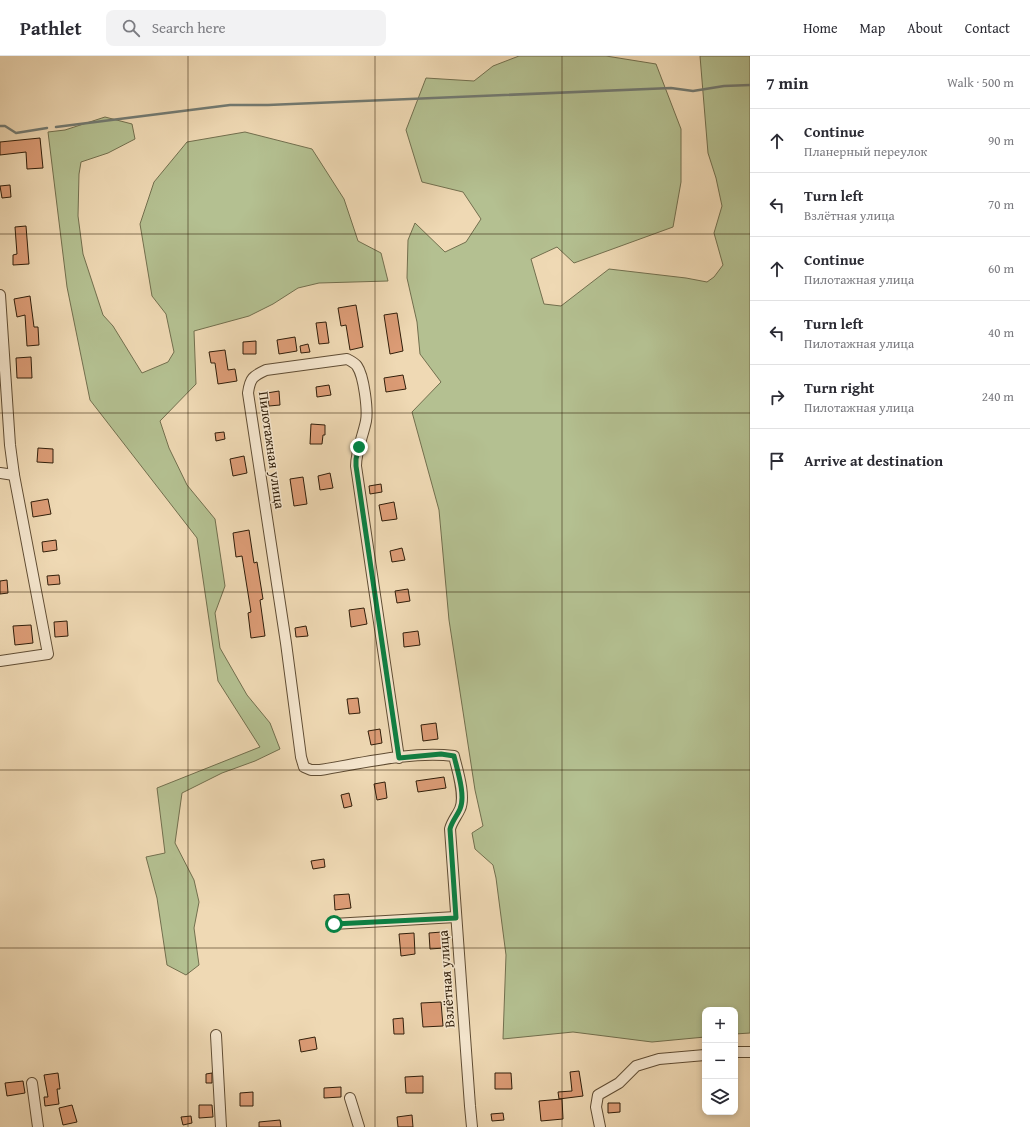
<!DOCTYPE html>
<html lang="en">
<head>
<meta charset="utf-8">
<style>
	body { margin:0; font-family:"Gentium Book Plus",serif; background:#f2f2f3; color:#2b2b33 }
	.controls { position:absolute; right:12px; bottom:12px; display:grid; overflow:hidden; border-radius:8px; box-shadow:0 2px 6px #0003 }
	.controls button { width:36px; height:36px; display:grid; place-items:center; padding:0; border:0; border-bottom:1px solid #e1e1e2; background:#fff; color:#2b2b33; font:20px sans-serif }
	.stop { position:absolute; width:12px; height:12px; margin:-9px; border:3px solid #0b8043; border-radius:50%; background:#fff }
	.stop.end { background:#0b8043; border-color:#fff; box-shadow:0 1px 4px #0008 }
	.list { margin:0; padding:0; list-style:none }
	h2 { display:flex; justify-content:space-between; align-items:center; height:52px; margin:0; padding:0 16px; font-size:17px }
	h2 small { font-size:13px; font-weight:400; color:#7c7c81 }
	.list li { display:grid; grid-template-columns:26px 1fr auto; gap:12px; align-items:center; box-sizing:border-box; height:64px; padding:0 16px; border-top:1px solid #e1e1e2 }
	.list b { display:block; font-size:15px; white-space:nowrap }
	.list p { margin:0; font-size:13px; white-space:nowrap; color:#7c7c81 }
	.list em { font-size:13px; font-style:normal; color:#7c7c81 }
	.icon { flex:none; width:22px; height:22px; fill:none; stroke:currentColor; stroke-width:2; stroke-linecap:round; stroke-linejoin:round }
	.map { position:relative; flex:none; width:750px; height:1071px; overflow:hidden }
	header { display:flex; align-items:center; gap:24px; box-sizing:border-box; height:56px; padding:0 20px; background:#fff; border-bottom:1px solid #e1e1e2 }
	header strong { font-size:19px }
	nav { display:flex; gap:22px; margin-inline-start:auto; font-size:14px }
	.search { width:280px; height:36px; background:#f2f2f3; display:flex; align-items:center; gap:10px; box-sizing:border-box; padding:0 14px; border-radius:8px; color:#7c7c81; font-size:15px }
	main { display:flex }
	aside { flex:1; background:#fff }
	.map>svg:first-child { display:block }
	.green { fill:#b4c091; stroke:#726f4e }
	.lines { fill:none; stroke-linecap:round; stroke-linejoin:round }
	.stream { stroke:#727a72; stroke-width:2.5 }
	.building { fill:#dc9c76; stroke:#301e0a }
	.minor-casing { stroke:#604d34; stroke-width:12 }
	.minor { stroke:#f5e6ce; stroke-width:10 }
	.route { stroke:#0b8043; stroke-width:5 }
	.grid { fill:none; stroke:#301e0a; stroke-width:1; stroke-opacity:0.55 }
	.labels { text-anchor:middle; stroke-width:3; stroke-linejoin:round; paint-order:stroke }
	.street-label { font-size:14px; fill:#301e0a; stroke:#f5e6ce }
</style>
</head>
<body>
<header>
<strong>Pathlet</strong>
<div class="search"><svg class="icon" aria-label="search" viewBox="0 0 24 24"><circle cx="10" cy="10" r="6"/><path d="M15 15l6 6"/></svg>Search here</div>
<nav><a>Home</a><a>Map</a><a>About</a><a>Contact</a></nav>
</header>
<main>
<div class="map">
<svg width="750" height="1071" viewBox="0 0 750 1071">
	<rect width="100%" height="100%" fill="#efd9b4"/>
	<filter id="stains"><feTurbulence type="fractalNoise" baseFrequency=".005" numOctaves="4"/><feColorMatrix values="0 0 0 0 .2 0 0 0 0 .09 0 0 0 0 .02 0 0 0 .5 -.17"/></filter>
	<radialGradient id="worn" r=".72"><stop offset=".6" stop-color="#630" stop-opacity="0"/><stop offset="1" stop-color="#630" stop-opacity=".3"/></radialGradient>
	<!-- green -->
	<g class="green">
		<polygon points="519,0 606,0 656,8 681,73 681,126 673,171 574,207 557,191 531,203 544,248 561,250 609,213 686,222 707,226 714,221 723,209 714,177 722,150 716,122 708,97 700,0 750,0 750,977 735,978 735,954 705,954 705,981 652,986 573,976 503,983 506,899 496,822 493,809 475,793 472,777 483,770 475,734 449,564 439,454 412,356 441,326 420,298 417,266 407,222 408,184 415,167 445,196 466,186 481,163 463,136 422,126 406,74 426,22 474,25 493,10"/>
		<polygon points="105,61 132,68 135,83 108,97 81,106 79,118 78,160 83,198 103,259 113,270 142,317 168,306 174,296 166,258 152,240 140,168 154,126 187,86 245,76 312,93 344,143 358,185 381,197 388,225 319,227 298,232 273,248 249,260 194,275 196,328 160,365 169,392 187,429 215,463 225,530 215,557 220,592 247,639 270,667 280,693 255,705 222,717 182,737 175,787 194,824 199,846 194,872 199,909 186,919 167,909 157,842 146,801 165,797 157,732 260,691 218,625 197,482 90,344 67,231 48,76 65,74"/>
	</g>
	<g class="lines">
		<!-- stream -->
		<g class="stream">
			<polyline points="0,70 5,70 16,77 47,72"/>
			<polyline points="56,71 230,49 268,49 671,32 693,35 724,30 750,29"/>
		</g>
	</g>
	<!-- building -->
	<g class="building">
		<polygon points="40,82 43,112 27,113 26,96 0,99 0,86"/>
		<polygon points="10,129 11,141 2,142 0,130"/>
		<polygon points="26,170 29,208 13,209 13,199 17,198 15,171"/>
		<polygon points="30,240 34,271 38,271 39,289 27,290 25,259 17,261 14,243"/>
		<polygon points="356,249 363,291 350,294 346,269 341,270 338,252"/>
		<polygon points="397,257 403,295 390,298 384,259"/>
		<polygon points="326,266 329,287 319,288 316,267"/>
		<polygon points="295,281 297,295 279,298 277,284"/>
		<polygon points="256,285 256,298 243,298 243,286"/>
		<polygon points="308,288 310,296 301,297 300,290"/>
		<polygon points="225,294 228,314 235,313 237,325 218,328 215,307 211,307 209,296"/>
		<polygon points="31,301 32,322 17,322 16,302"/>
		<polygon points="403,319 406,333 386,336 384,322"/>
		<polygon points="329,329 331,339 317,341 316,331"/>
		<polygon points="279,335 280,349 269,350 267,337"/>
		<polygon points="311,368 325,369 325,379 323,379 322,388 310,388"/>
		<polygon points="224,376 225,383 216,385 215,377"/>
		<polygon points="38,392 53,393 53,407 37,406"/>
		<polygon points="244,400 247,417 233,420 230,403"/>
		<polygon points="330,417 333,432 320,434 318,420"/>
		<polygon points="303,421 307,448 294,450 290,423"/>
		<polygon points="381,428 382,436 370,438 369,430"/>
		<polygon points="48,443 51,458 33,461 31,446"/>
		<polygon points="394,446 397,463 382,465 379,449"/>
		<polygon points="249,474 254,507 257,506 263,543 260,544 265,580 251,582 248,557 251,556 242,500 236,501 233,477"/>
		<polygon points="56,484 57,494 43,496 42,486"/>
		<polygon points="402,492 405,504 392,506 390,495"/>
		<polygon points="59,519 60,528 48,529 47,520"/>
		<polygon points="7,524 8,537 0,538 0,525"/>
		<polygon points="408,533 410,545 397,547 395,535"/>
		<polygon points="364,552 367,568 351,571 349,554"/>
		<polygon points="67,565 68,580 55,581 54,566"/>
		<polygon points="31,569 33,587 15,589 13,570"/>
		<polygon points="306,570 308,580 296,581 295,572"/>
		<polygon points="418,575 420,589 404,591 403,577"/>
		<polygon points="358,642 360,657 349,658 347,643"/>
		<polygon points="436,667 438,683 423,685 421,669"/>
		<polygon points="380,673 382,687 371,689 368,675"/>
		<polygon points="444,721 446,732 418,736 416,725"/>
		<polygon points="385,726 387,742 377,744 374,728"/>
		<polygon points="349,737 352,750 344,752 341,739"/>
		<polygon points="324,803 325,811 313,813 311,805"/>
		<polygon points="349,838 351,852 335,854 334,839"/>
		<polygon points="442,876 444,892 430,893 429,877"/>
		<polygon points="414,877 415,898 401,900 399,878"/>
		<polygon points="441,946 443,970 423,971 421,947"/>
		<polygon points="403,962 404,978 394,978 393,963"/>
		<polygon points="315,981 317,993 301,996 299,984"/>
		<polygon points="579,1015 583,1040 559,1043 558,1036 572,1035 570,1016"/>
		<polygon points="58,1017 60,1033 57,1033 59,1048 45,1050 44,1041 48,1041 44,1019"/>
		<polygon points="212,1017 212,1027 206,1027 206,1018"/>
		<polygon points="495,1017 511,1017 512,1033 495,1033"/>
		<polygon points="423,1020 423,1037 406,1037 405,1021"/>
		<polygon points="23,1025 25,1037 7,1040 5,1027"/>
		<polygon points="341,1031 341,1041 324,1042 324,1032"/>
		<polygon points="253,1036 253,1050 240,1050 240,1037"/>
		<polygon points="562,1043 563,1063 541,1065 539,1045"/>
		<polygon points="608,1047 620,1047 620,1056 608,1057"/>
		<polygon points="72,1049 77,1066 63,1069 59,1052"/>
		<polygon points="199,1049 212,1049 213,1061 199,1062"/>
		<polygon points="503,1057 504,1064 492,1065 491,1058"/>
		<polygon points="412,1059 413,1071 398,1071 397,1061"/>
		<polygon points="191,1060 192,1067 183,1069 181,1061"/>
		<polygon points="280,1064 281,1071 259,1071 259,1066"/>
	</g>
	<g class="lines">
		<defs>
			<g id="minor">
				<polyline points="0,239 10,389 14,419 48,598 0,605"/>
				<polyline points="0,417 14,419"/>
				<path d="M399 702 356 410C356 395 363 380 366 365 368 354 364 320 357 310 355 307 351 305 347 303L266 314C253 320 250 322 248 337L286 587 301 701 304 711 311 714H320C363 707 411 695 454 700 457 713 466 740 460 753 457 760 452 765 450 773L470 1050 472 1071"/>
				<polyline points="333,868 456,861"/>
				<polyline points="216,979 221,1071"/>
				<polyline points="735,996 750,996"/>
				<polyline points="32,1027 38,1071"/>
				<polyline points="350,1042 359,1071"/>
				<polyline points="600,1071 596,1051 598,1039 619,1027 636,1010 659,1003 705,999"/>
			</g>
		</defs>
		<!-- minor casing -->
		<use href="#minor" class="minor-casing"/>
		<!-- minor -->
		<use href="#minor" class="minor"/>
	</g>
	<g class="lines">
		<!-- route -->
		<path class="route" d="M334 868 456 862 450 773C452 765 457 760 460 753 466 740 457 713 454 700L441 698 399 702 356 410V403L359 391"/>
	</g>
	<!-- grid -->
	<path class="grid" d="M188 0V1071M375 0V1071M562 0V1071M0 178H750M0 357H750M0 536H750M0 714H750M0 892H750"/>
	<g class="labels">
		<!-- street labels -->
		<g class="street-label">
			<text transform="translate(272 394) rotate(82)" y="5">Пилотажная улица</text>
			<text transform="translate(446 923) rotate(-94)" y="5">Взлётная улица</text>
		</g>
	</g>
	<rect width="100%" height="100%" filter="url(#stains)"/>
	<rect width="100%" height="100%" fill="url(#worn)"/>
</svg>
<div class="controls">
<button>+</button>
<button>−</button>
<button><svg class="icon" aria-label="layers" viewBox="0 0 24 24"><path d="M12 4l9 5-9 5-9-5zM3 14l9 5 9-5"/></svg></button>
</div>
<div class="stop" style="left:334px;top:868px"></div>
<div class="stop end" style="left:359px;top:391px"></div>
</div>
<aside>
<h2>7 min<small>Walk · 500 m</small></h2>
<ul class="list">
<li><svg class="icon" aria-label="ahead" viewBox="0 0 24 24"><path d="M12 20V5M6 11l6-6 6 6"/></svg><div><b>Continue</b><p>Планерный переулок</p></div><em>90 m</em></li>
<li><svg class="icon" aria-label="left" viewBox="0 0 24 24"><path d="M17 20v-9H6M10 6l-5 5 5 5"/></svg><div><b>Turn left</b><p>Взлётная улица</p></div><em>70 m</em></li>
<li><svg class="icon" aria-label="ahead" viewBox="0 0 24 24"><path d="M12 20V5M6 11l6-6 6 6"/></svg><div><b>Continue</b><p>Пилотажная улица</p></div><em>60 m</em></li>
<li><svg class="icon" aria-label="left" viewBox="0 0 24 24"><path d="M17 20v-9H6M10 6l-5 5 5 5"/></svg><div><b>Turn left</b><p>Пилотажная улица</p></div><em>40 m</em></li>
<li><svg class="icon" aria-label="right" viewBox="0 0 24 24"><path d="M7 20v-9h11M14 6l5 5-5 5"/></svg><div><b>Turn right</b><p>Пилотажная улица</p></div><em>240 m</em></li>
<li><svg class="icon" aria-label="arrive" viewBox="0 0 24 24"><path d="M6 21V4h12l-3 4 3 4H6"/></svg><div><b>Arrive at destination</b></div></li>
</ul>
</aside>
</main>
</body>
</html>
